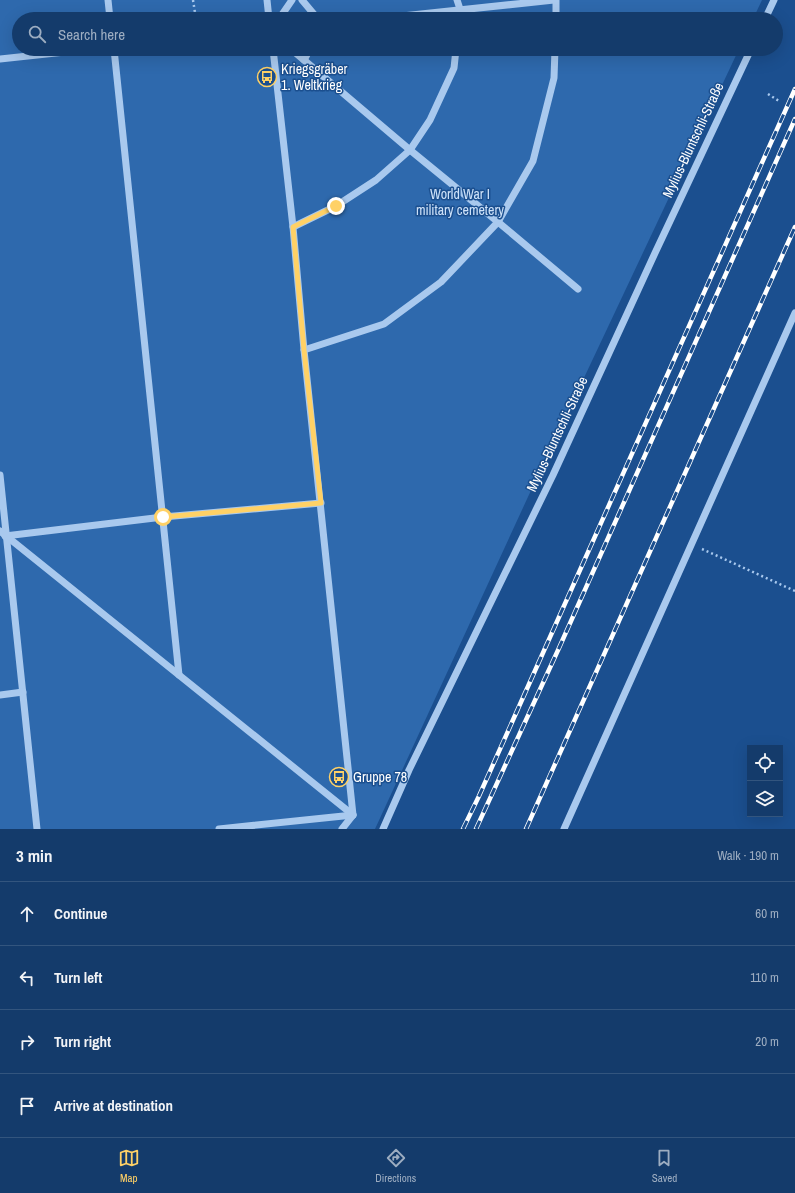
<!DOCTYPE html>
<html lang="en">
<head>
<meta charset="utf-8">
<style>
	body { margin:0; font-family:"Archivo Narrow",sans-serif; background:#214673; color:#f1f3f6 }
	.controls { position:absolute; right:12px; bottom:12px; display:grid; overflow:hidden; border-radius:0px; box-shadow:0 4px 16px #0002 }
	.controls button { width:36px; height:36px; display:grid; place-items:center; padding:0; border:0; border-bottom:1px solid #33557e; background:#143b6b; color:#f1f3f6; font:20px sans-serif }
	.stop { position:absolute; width:12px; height:12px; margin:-9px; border:3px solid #ffd166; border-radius:50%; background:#fff }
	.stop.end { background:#ffd166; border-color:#fff; box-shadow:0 1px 4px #0008 }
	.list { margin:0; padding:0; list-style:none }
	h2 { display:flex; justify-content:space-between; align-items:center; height:52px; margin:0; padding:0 16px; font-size:17px }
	h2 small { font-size:13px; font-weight:400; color:#9dadc1 }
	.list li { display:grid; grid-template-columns:26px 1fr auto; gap:12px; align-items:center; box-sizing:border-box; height:64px; padding:0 16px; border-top:1px solid #33557e }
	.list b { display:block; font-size:15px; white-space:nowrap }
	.list em { font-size:13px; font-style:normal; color:#9dadc1 }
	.icon { flex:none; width:22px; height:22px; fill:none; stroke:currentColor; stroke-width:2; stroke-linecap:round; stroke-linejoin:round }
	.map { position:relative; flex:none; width:795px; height:829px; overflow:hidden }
	.search { position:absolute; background:#143b6b; box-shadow:0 4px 16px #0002; left:12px; right:12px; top:12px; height:44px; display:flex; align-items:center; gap:10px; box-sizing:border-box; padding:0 14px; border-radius:22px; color:#9dadc1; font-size:15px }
	.sheet { height:308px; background:#143b6b }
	nav { display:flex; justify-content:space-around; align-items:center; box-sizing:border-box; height:56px; border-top:1px solid #33557e; background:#143b6b; font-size:11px; color:#9dadc1 }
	nav a { display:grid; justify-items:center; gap:2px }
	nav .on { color:#ffd166 }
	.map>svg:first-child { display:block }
	.green { fill:#2e69ad }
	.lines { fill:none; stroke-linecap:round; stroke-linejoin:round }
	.path { stroke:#a9c9ee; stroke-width:2.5; stroke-dasharray:2 3; stroke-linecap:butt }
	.minor { stroke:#a9c9ee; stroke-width:7 }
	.rail-casing { stroke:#fff; stroke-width:4.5 }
	.rail { stroke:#1b4f8f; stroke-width:3; stroke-dasharray:9; stroke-linecap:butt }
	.route { stroke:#ffd166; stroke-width:5 }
	.labels { text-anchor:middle; stroke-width:3; stroke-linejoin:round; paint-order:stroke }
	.poi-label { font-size:14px; fill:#fff; stroke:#1b4f8f; text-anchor:start }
	.street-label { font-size:14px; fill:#fff; stroke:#1b4f8f }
	.park-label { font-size:14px; fill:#cfe3fa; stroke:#1b4f8f }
</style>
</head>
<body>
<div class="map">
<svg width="795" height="829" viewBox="0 0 795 829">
	<rect width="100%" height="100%" fill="#1b4f8f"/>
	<!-- green -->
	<polygon class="green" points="0,0 762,0 753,19 19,19 19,49 739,49 533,486 375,829 0,829"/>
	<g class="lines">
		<!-- path -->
		<g class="path">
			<polyline points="193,0 196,19"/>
			<polyline points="768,94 779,101"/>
			<polyline points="702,549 795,591"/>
		</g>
		<!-- minor -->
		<g class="minor">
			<polyline points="108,0 110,19"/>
			<polyline points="267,0 269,19"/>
			<polyline points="302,0 318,19"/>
			<polyline points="457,0 460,9 459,19"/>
			<polyline points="279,19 292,0"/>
			<polyline points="374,19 554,0"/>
			<polyline points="556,19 556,0"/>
			<polyline points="765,19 774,0"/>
			<polyline points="114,49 179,675"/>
			<polyline points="273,49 293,227 304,350 353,815 342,829"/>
			<polyline points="291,49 410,150 498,222 578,289"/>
			<polyline points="0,59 93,49"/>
			<polyline points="304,60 310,49"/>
			<polyline points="293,227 336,206 376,180 410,150 430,120 454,68 456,49"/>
			<polyline points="304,350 384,324 441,282 498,222 533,161 554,78 555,49"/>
			<polyline points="0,475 37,829"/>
			<polyline points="0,531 353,815"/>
			<polyline points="5,536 163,517 321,503"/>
			<polyline points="0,695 23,692"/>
			<polyline points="219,829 353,815"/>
			<polyline points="383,829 409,770 553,475 655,253 751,49"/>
			<polyline points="564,829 795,313"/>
		</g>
		<defs>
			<g id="rail">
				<polyline points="463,829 479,796 795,89"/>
				<polyline points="476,829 559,648 795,119"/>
				<polyline points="526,829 795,227"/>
			</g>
		</defs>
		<!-- rail casing -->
		<use href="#rail" class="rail-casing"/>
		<!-- rail -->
		<use href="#rail" class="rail"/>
	</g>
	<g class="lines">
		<!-- route -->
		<polyline class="route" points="163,517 321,503 304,350 293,227 336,206"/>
	</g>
	<!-- icons -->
	<defs>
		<symbol id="bus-ring" viewBox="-11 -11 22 22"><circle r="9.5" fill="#1b4f8f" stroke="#ffd166" stroke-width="1.5"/><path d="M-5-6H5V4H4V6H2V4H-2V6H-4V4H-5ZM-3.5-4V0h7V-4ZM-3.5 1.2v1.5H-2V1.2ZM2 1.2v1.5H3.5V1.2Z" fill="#ffd166"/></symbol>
	</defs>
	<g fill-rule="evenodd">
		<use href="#bus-ring" x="256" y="66" width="22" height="22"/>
		<use href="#bus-ring" x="328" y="766" width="22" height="22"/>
	</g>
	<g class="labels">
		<!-- poi labels -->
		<g class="poi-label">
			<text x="281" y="74">Kriegsgräber<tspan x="281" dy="16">1. Weltkrieg</tspan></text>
			<text x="353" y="782">Gruppe 78</text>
		</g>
		<!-- street labels -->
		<g class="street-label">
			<text transform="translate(693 140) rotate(-65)" y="5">Mylius-Bluntschli-Straße</text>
			<text transform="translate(557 434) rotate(-65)" y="5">Mylius-Bluntschli-Straße</text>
		</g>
		<!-- park labels -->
		<g class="park-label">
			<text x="460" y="199">World War I<tspan x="460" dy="16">military cemetery</tspan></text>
		</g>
	</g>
</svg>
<div class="controls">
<button><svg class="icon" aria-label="locate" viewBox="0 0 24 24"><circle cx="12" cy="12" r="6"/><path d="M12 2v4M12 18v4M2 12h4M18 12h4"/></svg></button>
<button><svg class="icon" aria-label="layers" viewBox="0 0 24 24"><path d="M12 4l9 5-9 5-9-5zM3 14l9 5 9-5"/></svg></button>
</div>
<div class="stop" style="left:163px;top:517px"></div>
<div class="stop end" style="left:336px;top:206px"></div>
<div class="search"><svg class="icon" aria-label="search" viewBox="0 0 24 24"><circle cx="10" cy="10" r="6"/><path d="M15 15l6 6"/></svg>Search here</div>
</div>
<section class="sheet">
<h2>3 min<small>Walk · 190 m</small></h2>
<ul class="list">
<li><svg class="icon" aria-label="ahead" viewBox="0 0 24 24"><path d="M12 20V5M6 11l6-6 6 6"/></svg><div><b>Continue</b></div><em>60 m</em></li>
<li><svg class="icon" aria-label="left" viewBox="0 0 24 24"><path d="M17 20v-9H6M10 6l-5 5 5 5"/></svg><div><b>Turn left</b></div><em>110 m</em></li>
<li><svg class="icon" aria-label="right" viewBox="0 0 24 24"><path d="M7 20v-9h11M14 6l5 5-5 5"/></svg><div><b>Turn right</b></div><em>20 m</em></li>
<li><svg class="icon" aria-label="arrive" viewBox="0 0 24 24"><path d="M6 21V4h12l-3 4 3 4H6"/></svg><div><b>Arrive at destination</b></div></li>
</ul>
</section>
<nav>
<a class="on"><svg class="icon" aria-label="map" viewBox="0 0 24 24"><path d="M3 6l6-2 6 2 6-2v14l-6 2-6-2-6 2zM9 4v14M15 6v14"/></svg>Map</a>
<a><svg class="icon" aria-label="directions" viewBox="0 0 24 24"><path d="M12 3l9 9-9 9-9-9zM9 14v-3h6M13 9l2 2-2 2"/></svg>Directions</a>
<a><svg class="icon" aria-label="saved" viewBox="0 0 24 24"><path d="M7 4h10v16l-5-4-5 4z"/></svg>Saved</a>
</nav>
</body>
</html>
